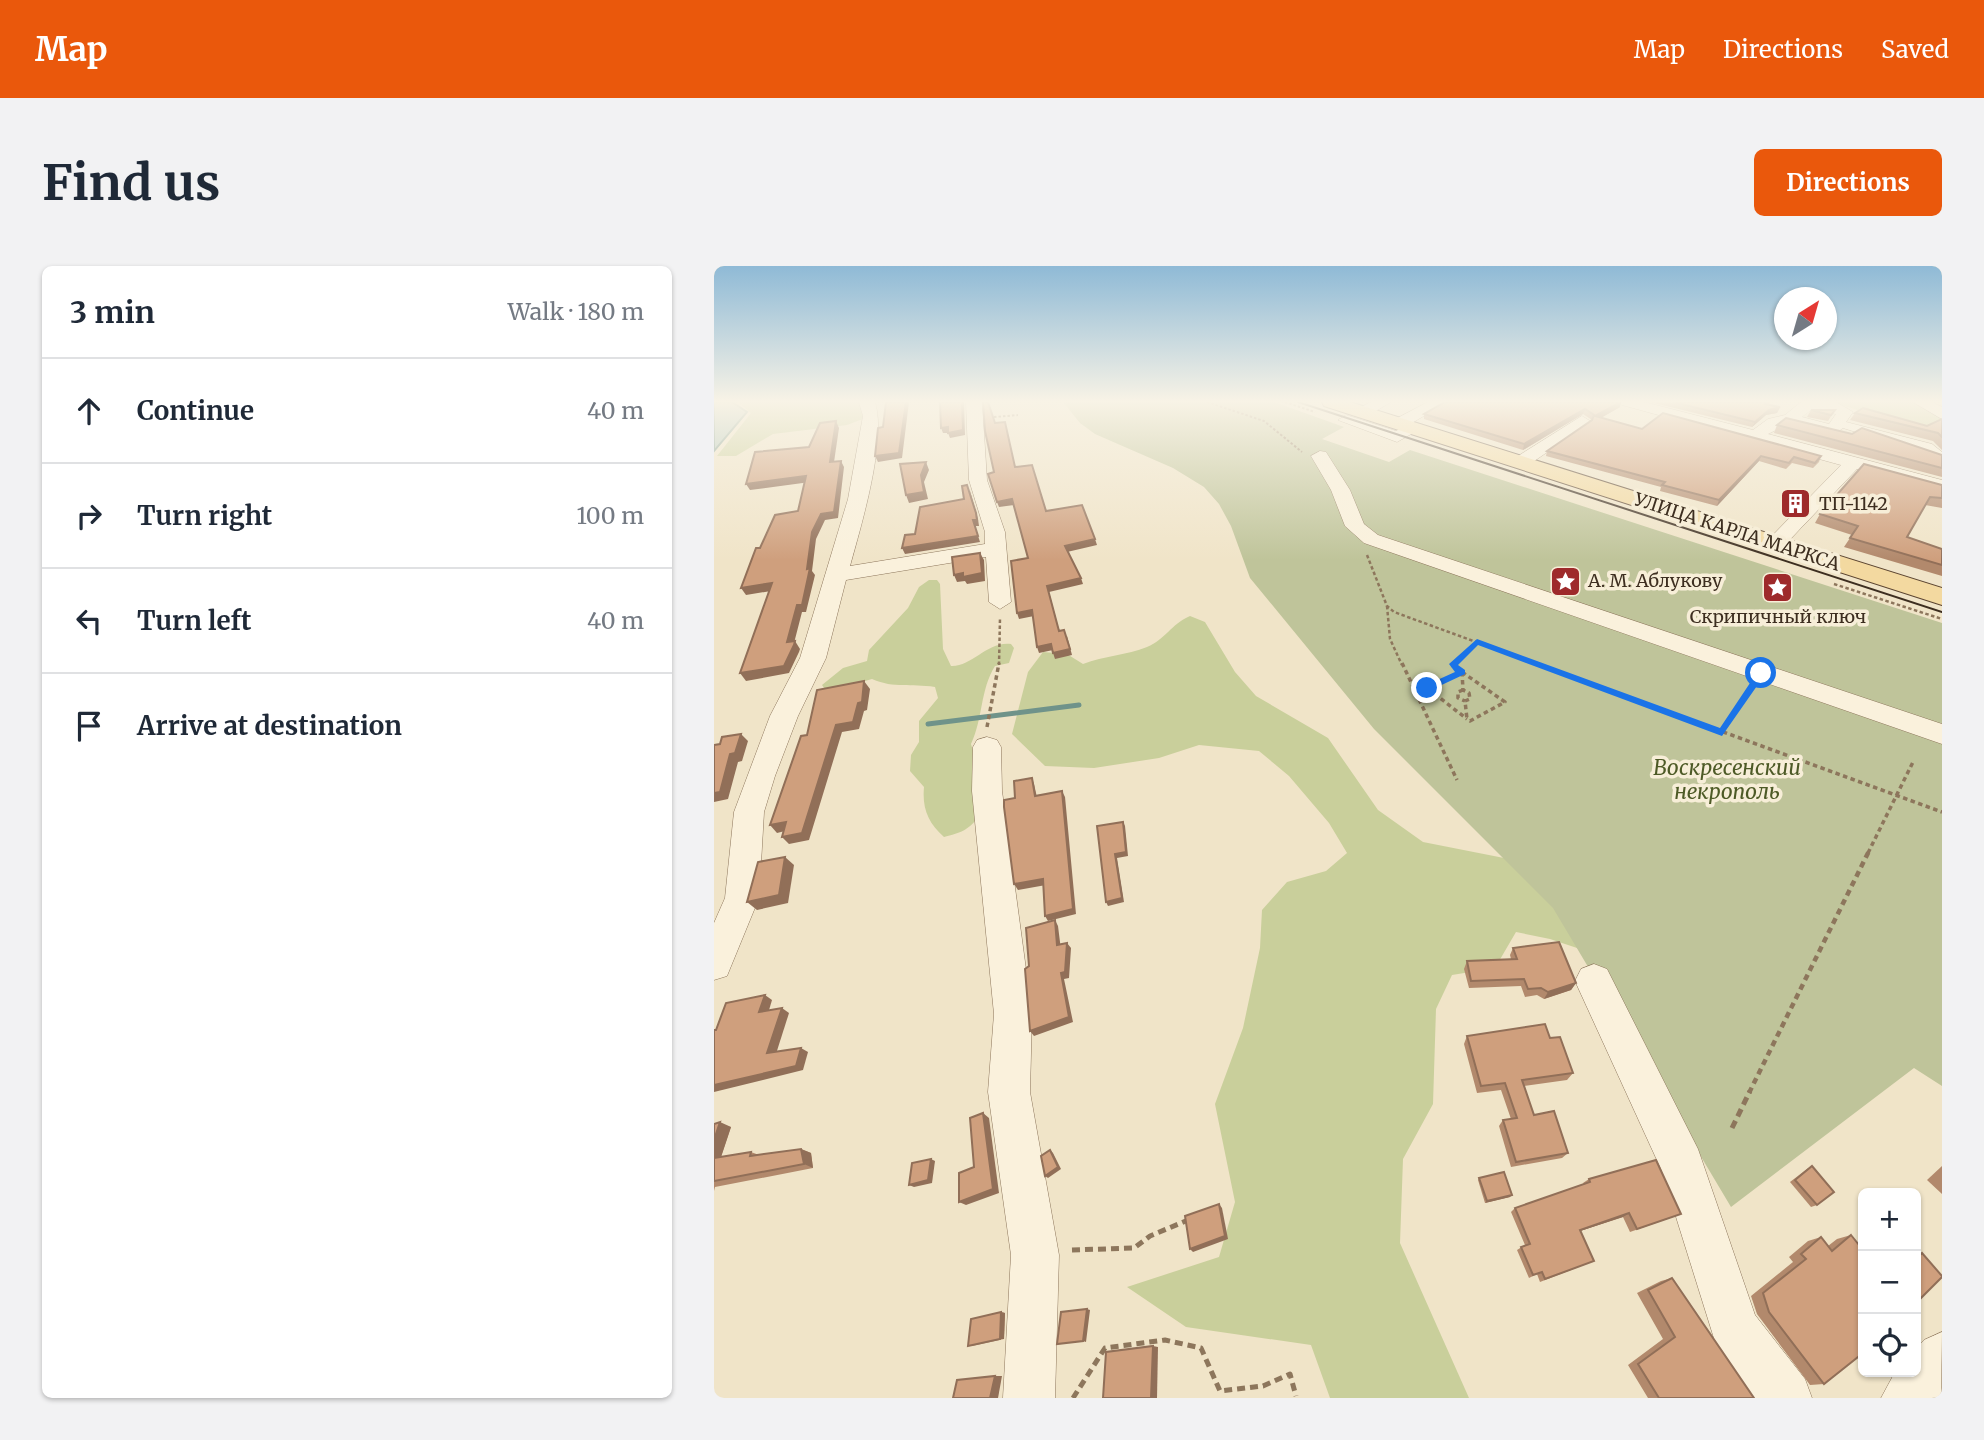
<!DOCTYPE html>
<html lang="en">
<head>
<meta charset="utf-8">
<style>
	body { margin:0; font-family:Merriweather,serif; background:#f2f2f3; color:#1f2937 }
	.controls { position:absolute; right:21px; bottom:21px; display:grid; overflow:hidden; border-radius:10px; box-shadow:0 2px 5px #0004 }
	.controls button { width:63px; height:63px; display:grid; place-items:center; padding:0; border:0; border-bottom:2px solid #e0e1e3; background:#fff; color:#1f2937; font:35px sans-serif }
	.compass { position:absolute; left:1060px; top:21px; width:63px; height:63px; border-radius:50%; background:#fff; box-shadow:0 2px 5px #0004; rotate:37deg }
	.stop { position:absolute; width:21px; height:21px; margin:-16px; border:5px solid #1a73e8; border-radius:50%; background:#fff }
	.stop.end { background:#1a73e8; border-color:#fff; box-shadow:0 2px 7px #0008 }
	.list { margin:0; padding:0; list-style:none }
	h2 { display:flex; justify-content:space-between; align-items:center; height:91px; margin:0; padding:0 28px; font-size:30px }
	h2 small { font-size:23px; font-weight:400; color:#747a83 }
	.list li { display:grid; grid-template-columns:46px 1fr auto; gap:21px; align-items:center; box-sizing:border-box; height:105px; padding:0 28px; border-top:2px solid #e0e1e3 }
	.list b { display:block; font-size:26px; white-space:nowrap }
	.list em { font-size:23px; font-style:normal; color:#747a83 }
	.icon { flex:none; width:38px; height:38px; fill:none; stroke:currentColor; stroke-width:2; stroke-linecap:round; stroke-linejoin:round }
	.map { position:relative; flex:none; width:1228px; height:1132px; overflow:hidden; border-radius:10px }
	header { display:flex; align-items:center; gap:42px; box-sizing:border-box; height:98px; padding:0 35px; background:#ea580c; color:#fff }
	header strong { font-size:33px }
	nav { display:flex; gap:38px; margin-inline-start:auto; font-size:24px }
	.intro { display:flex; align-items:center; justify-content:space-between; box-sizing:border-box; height:168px; padding:0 42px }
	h1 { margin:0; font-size:49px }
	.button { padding:18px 32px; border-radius:10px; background:#ea580c; color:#fff; font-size:24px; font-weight:700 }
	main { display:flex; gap:42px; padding:0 42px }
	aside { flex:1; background:#fff; border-radius:10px; box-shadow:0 2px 5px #0004 }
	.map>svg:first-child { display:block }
	.green { fill:#c9cf9b }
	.cemetery { fill:#bfc49a }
	.water { fill:#a9c4bc; stroke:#6f938a; stroke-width:2 }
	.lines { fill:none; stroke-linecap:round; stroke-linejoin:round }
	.stream { stroke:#6f938a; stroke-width:5 }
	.minor-casing { stroke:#8d765c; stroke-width:1 }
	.major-casing { stroke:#5b4430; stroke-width:2 }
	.path-far4 { stroke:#8d765c; stroke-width:2; stroke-dasharray:2.5 2; stroke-linecap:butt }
	.path-far3 { stroke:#8d765c; stroke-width:2.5; stroke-dasharray:3.5 2.5; stroke-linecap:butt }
	.path-far2 { stroke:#8d765c; stroke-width:3.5; stroke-dasharray:4.5 3.5; stroke-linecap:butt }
	.path-far1 { stroke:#8d765c; stroke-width:4.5; stroke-dasharray:6 4.5; stroke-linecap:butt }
	.path { stroke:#8d765c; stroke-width:5; stroke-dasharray:8 5; stroke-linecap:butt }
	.minor { fill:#faf1dc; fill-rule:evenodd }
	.major { fill:#f3d9a0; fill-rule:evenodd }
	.tram { stroke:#3d2e20; stroke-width:2 }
	.wall { fill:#b2896c }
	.shaded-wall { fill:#916f58 }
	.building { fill:#cf9f7d; stroke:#916f58; stroke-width:2 }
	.route { fill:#1a73e8 }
	.labels { text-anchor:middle; stroke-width:7; stroke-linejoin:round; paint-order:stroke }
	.far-poi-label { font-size:18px; fill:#3d2e20; stroke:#f7eed8; text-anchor:start }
	.far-street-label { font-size:18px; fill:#3d2e20; stroke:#f7eed8 }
	.park-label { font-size:21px; font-style:italic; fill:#4d5a26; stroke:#f7eed8 }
</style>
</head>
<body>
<header>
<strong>Map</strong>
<nav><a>Map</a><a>Directions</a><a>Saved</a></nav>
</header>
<div class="intro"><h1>Find us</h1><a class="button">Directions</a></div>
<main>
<aside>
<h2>3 min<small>Walk · 180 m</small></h2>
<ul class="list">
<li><svg class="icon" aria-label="ahead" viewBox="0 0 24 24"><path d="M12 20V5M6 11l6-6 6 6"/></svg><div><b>Continue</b></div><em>40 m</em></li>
<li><svg class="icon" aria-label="right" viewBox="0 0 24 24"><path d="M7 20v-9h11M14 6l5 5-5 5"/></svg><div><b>Turn right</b></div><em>100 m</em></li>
<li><svg class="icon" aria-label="left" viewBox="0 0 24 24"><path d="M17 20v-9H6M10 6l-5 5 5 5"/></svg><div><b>Turn left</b></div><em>40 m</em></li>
<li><svg class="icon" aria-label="arrive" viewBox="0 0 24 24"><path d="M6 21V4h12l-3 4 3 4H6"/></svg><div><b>Arrive at destination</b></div></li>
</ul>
</aside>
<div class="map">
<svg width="1228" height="1132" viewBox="0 0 1228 1132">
	<rect width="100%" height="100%" fill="#f0e4c8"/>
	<!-- green -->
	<g class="green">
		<polygon points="24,136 151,136 154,151 133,159 59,168 22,190 3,190 37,147"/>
		<polygon points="1121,136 1199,136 1228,149 1228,175"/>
		<path d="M215 314H223L226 318 229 383 237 400C258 401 273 375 297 378L300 382 295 397 281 400C266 424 269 453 257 478 264 502 280 546 252 563 246 567 237 569 230 571 214 557 208 542 210 521L196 505 197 489 205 476V455L224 432 221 421C196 417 181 423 158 413L113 426 108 419 129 402 153 395 155 384 194 342 205 321Z"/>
		<path d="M476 350 491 356 521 406 542 430 614 472 664 544 709 576 790 592 890 691 836 673 802 666 781 702 738 709 722 743 719 838 689 893 686 977 755 1132H616L597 1079 472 1061 413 1021 505 991 521 936 501 838 529 762 546 682 548 644 573 616 612 605 633 587 615 557 575 510 545 485 485 479 445 492 380 502 331 500 298 468 314 406 329 386 353 388 369 398C390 390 413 389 433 381 452 373 456 359 476 350Z"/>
	</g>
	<!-- cemetery -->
	<polygon class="cemetery" points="349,136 560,136 630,161 608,173 675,196 696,184 1228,357 1228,820 1200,802 1017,941 839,642 660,463 536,312 517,260 505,238 490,221 459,202 381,168 366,157"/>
	<!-- water -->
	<polygon class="water" points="0,136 18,136 33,146 0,185"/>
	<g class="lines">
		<!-- stream -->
		<polyline class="stream" points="214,458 365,439"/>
		<defs>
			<g id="minor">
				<path d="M145 136H161C173 175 147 260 136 300L271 278V266L255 214 252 136H268L273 214 291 266 297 336 286 343 275 336 272 291 132 314 112 392 84 450 61 510 50 546 45 632 13 710 0 714V657L11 632 20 546 56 450 86 392 134 233 149 150Z"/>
				<polygon points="657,136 677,136 655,149 643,149 643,143"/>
				<polygon points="714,136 734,136 696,158 706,159 708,162 683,176 624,154 632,149 682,165 689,161 680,160 680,154"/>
				<path d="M905 136H930L1039 164 1054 153 1071 149 1087 136H1122L1139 146 1132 156 1218 178 1228 186V196L1210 192 1206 186 1129 162 1119 169 1074 158 1054 168 1228 214V226L1143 203 1068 282H1054L1051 278 1054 274 1127 199 908 139ZM1097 144 1122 148 1115 158 1088 151Z"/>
				<polygon points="1199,136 1218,136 1228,141 1228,153"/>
				<polygon points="868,150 876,155 874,158 813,200 801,200 798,196 801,192"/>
				<polygon points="606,185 612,186 636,224 650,258 664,269 1228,458 1228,478 650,277 631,260 617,224 597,190"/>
				<polygon points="273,471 283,474 287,481 288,525 318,748 316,826 345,989 341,1132 289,1132 297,989 274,826 280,748 258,525 259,481 263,474"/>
				<polygon points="880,698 893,703 984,883 1041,1049 1091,1113 1098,1132 1040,1132 1003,1082 947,903 861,715 867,703"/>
				<polygon points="1228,1066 1227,1132 1167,1132 1181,1106 1202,1106 1202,1083 1210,1074"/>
			</g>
			<polygon id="major" points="608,136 636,136 1228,322 1228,339 610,140"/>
		</defs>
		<!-- minor casing -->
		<use href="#minor" class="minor-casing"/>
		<!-- major casing -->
		<use href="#major" class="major-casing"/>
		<!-- path-far4 -->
		<g class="path-far4">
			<polyline points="493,136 550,155 588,186"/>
			<polyline points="571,136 601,146"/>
			<polyline points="280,151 304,149"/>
		</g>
		<!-- path-far3 -->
		<g class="path-far3">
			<polyline points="653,289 673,340 680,346 825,399"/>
			<polyline points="1120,318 1228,353"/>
			<polyline points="673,340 676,373 688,399"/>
			<polyline points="285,399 286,352"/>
			<polyline points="740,399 763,376"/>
		</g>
		<!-- path-far2 -->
		<g class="path-far2">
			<polyline points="688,397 743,514"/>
			<polyline points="742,397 739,400 748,406"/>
			<polyline points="821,397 1228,546"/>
			<polyline points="748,406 713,422 753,453"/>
			<polyline points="748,406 791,436 756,455 753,453"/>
			<polyline points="748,406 749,424 755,427 756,433 751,435 753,453"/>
			<polyline points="749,424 744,426 744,432 751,435"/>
			<polyline points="273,461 285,397"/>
			<polyline points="1008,466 1038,421"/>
			<polyline points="1154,587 1199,496"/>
		</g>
		<!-- path-far1 -->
		<polyline class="path-far1" points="1035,827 1155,585"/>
		<!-- path -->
		<g class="path">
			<polyline points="1018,862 1036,825"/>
			<polyline points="358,984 420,982 436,970 474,954"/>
			<polyline points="359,1132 391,1082 451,1074 487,1082 506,1125 549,1120 576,1108 582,1130"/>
		</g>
		<!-- minor -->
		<use href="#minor" class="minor"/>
		<!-- major -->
		<use href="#major" class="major"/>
		<!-- tram -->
		<polyline class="tram" points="584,136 1228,346"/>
	</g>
	<!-- wall -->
	<g class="wall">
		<polygon points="936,136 1056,136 1055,139 1066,141 1063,147 1052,149 1038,161"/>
		<polygon points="906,141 886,152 928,163 1107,190 1105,196 1099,202 1078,197 1072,203 1045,195 1003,240 946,225 947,221 832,190 833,185 878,154 869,148 809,184 710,153 710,148"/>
		<polygon points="1097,144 1121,144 1114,155 1093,151"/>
		<polygon points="1141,147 1213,160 1228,153 1228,184 1219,175 1136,154"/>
		<polygon points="1063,159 1228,189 1228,211 1060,167"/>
		<polygon points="1228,219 1228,242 1211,239 1193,271 1228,283 1228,310 1130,281 1138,269 1101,257 1106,248"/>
		<polygon points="799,682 862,717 857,724 830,733 823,729 811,731 807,720 755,722 750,703 753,695 797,693 796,689"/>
		<polygon points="753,770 836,772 859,807 853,814 810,820 820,849 854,887 848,892 797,901 785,860 789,854 797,853 787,824 763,827 750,778"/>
		<polygon points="0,858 17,861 7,891 37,886 45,889 87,883 97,887 99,902 1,921 0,925"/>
		<polygon points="1098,900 1103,939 1097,941 1076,916 1093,903"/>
		<polygon points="1228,900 1228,928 1213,914"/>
		<polygon points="765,912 796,931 771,937 764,914"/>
		<polygon points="875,913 959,951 916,966 909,951 866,965 880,995 826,1016 823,1008 815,1012 803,984 811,979 797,946 801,942 870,918 869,917"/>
		<polygon points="1137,969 1147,981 1149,979 1149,1087 1110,1118 1096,1119 1043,1048 1037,1030 1079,996 1075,991 1094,975 1107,971 1114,980 1123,973"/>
		<polygon points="958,1012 1040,1132 934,1132 914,1099 949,1073 923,1027 947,1015"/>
		<polygon points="287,1046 291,1047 290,1073 258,1080 254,1080"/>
	</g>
	<!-- shaded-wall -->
	<g class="shaded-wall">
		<polygon points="192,136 195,136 188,192 164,196 161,190"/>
		<polygon points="248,136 250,136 251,169 236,172 234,167 229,167 227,162"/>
		<polygon points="907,136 906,141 880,156 881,150"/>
		<polygon points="1066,141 1063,147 1052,149 1038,161 1041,156 1055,144"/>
		<polygon points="871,143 869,148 809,184 810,178"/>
		<polygon points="122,155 125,162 119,203 116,196"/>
		<polygon points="1047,190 1045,195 1003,240 1005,234"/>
		<polygon points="127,195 130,201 124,252 111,254 102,273 98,305 101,309 92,346 88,346 79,381 81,375 86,383 85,386 75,407 32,415 26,407 73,376 93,303 98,266"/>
		<polygon points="212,196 215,204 210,216 214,233 195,237 192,229 207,209"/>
		<polygon points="92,210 96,216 36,224 32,218"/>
		<polygon points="256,225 264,253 265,260 261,260 266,276 191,288 188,282 259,254"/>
		<polygon points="298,233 300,239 285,241 283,236"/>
		<polygon points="381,273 383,279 353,286 351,280"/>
		<polygon points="266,287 270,294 271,315 253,318 251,315 243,316 240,309 249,307"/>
		<polygon points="367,312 369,318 335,326 347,371 333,320"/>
		<polygon points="58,317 63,324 32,329 27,322"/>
		<polygon points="318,344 320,350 305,353 303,347"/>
		<polygon points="353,370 358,389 341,393 339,387"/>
		<polygon points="337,378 339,384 325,387 323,381"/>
		<polygon points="150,415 156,423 153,444 150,445 145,463 128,466 95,574 75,578 68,571 122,459"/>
		<polygon points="27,468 34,475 28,495 24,496 14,533 0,536 0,527 16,488"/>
		<polygon points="318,512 320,518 324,536 321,530"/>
		<polygon points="348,525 351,531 362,648 334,655 331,650"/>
		<polygon points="72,556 79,563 63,567 56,559"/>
		<polygon points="409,556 411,560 414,590 403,592 410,636 394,640 392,636 401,588"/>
		<polygon points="71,591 80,599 74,637 43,644 33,636"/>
		<polygon points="329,613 332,619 304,624 300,618"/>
		<polygon points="341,654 344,660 347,684 343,679"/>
		<polygon points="353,677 357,682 355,712 350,713 359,756 320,770 316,765 347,707"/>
		<polygon points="862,717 857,724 830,733 834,726"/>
		<polygon points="51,729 58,734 53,751 45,746"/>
		<polygon points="68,742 75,747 61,791 53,787"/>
		<polygon points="87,782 94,786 89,804 0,826 0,819"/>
		<polygon points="269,847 275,852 285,927 252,939 245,936 279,923"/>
		<polygon points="6,856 17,861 5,897 0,896 0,874"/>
		<polygon points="87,883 97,887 99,902 90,898"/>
		<polygon points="336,884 339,887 347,903 334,912 331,910"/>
		<polygon points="217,893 221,895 218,917 200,921 195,919"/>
		<polygon points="798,929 796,931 771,937 773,935"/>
		<polygon points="505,938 508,942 514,973 479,986 476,983"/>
		<polygon points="915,947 909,951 860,967 866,964"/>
		<polygon points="373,1043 376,1044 372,1076 369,1075"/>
		<polygon points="287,1046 291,1047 290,1073 286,1073"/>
		<polygon points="439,1080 444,1081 443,1132 437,1132"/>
		<polygon points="281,1110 288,1110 284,1132 276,1132"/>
	</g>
	<!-- building -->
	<g class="building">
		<polygon points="172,136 192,136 185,187 161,190 164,162 169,161"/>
		<polygon points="226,136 248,136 249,164 234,167 234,161 227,162"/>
		<polygon points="269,136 274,136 281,157 291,156 301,201 318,199 332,245 368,239 381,273 351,280 367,312 333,320 345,365 350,364 356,383 339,387 337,378 323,381 318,344 303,347 297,295 314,292 298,233 283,236 274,208 280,206 271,165"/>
		<polygon points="731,136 907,136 881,150 928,163 949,147 1107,190 1101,197 1080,191 1075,197 1047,190 1005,234 948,219 951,216 833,185 878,154 880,149 871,143 810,178 710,148"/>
		<polygon points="959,136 1054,136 1051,138 1066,141 1055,144 1041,156"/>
		<polygon points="1149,142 1213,160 1228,153 1228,171 1224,167 1141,147"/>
		<polygon points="1097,144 1121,144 1117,149"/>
		<polygon points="1072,152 1138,168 1148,162 1228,189 1228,202 1063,159"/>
		<polygon points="122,155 116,196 127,195 120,246 107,248 98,266 93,303 96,302 88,339 83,339 73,376 81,375 80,379 70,400 26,407 58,317 27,322 42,282 46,282 61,249 84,245 92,210 32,218 41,186 95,181 106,157"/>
		<polygon points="212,196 207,209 210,226 192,229 186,198"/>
		<polygon points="1150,198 1228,219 1228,232 1216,231 1193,271 1228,283 1228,299 1136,272 1144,260 1106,248"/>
		<polygon points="253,219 262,247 263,254 259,254 264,270 188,282 191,269 201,268 206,241 250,233 248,220"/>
		<polygon points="266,287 268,307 249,311 249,307 240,309 238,291"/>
		<polygon points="150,415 148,436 144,437 139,456 122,459 88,567 68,571 72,556 56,559 87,470 93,469 103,424"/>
		<polygon points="27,468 21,487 16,488 6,526 0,527 0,479 6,478 8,471"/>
		<polygon points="318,512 321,530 348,525 359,643 331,650 329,613 300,618 290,541 290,534 301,532 300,515"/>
		<polygon points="409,556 412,586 401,588 408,632 392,636 383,560"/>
		<polygon points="71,591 65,629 33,636 44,596"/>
		<polygon points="341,654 343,679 353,677 351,706 347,707 355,751 316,765 311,703 315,700 312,662"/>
		<polygon points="845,676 862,717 834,726 827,722 814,723 810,713 757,715 753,695 803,693 799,682"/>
		<polygon points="51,729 45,746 68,742 53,787 87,782 82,800 0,819 0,764 2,764 12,737"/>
		<polygon points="831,758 836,772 846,771 859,807 808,814 820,849 840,845 854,887 802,896 789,854 803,852 791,817 767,820 753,770"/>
		<polygon points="269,847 279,923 245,936 245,907 260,901 256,852"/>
		<polygon points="6,856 0,874 0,858"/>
		<polygon points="87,883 90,898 0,915 0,892 37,886 36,890"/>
		<polygon points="336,884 344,901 331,910 327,890"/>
		<polygon points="217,893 214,914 195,919 198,897"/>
		<polygon points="942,894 967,948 923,963 915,947 866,964 880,995 831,1013 828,1006 819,1009 807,981 816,978 801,942 876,916 875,913"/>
		<polygon points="1098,900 1120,926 1103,939 1081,914"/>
		<polygon points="790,906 798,929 773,935 765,912"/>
		<polygon points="505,938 511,970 476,983 471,950"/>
		<polygon points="1137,969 1149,984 1149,1087 1110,1118 1055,1046 1049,1027 1092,993 1087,988 1107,971 1118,985"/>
		<polygon points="1208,987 1228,1010 1228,1011 1202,1037 1202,993"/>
		<polygon points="958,1012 1040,1132 945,1132 924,1098 961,1071 934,1024"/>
		<polygon points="373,1043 369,1075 343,1078 347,1046"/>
		<polygon points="287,1046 286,1073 254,1080 257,1053"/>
		<polygon points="439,1080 437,1132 389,1132 392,1086"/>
		<polygon points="281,1110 276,1132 239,1132 243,1114"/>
	</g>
	<!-- sky -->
	<linearGradient id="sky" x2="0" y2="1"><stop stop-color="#8fbad6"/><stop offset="0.46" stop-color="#f8f3e6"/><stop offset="1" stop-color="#f8f3e6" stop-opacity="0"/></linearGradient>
	<rect width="1228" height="294" fill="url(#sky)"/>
	<!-- route -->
	<polygon class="route" points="763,373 1006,462 1044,405 1052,407 1008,470 764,379 744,399 751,404 751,408 717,424 710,424 710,420 741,406 735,398"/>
	<!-- icons -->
	<defs>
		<symbol id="building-square" viewBox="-11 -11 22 22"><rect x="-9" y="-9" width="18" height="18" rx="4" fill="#9e2a2b" stroke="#f7eed8"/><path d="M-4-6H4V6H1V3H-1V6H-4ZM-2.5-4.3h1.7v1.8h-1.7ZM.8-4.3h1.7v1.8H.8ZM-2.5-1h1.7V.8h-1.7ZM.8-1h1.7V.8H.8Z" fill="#fff"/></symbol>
		<symbol id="sight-square" viewBox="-11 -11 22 22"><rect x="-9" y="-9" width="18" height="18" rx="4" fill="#9e2a2b" stroke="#f7eed8"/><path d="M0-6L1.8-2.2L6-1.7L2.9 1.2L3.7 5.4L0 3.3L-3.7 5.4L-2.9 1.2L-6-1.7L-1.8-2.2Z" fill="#fff"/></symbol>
	</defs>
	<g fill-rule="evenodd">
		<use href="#building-square" x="1064" y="220" width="35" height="35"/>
		<use href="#sight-square" x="834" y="298" width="35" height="35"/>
		<use href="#sight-square" x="1046" y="304" width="35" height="35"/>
	</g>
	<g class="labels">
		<!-- far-poi labels -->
		<g class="far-poi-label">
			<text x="1105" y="244">ТП-1142</text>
			<text x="874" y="321">А. М. Аблукову</text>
			<text x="1064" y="357" text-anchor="middle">Скрипичный ключ</text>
		</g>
		<!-- far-street labels -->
		<g class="far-street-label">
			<text transform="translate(1023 266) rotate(18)" y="6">УЛИЦА КАРЛА МАРКСА</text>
		</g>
		<!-- park labels -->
		<g class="park-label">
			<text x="1013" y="509">Воскресенский<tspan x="1013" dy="24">некрополь</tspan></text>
		</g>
	</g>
</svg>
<div class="controls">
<button>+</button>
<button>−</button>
<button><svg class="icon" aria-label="locate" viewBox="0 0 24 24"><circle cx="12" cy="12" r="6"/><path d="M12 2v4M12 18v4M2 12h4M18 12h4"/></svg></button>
</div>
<svg class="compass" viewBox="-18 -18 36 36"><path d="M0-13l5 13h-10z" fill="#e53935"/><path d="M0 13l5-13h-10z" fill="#747a83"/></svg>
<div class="stop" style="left:1047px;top:407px"></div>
<div class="stop end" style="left:713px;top:422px"></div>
</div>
</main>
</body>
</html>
